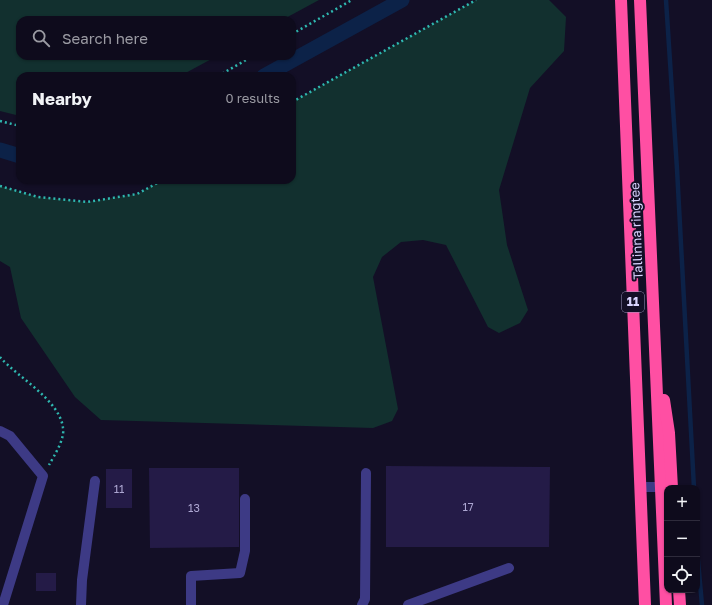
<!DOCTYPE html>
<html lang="en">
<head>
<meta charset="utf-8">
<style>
	body { margin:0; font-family:"Golos Text",sans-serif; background:#1c1929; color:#f1f3f6 }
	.controls { position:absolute; right:12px; bottom:12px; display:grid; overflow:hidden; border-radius:8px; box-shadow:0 1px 3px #0004 }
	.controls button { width:36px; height:36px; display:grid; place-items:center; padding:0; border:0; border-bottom:1px solid #2e2b3b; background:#0e0b1c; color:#f1f3f6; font:20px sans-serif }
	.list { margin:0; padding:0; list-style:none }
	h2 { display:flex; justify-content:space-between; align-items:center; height:52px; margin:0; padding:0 16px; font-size:17px }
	h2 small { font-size:13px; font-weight:400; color:#9b9ba3 }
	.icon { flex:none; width:22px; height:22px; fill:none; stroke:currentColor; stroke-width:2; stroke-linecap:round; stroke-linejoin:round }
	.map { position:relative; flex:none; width:712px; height:605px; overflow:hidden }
	.search { position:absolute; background:#0e0b1c; box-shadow:0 1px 3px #0004; left:16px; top:16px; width:280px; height:44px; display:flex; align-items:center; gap:10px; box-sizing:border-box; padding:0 14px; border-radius:12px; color:#9b9ba3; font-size:15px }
	.panel { position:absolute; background:#0e0b1c; box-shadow:0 1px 3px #0004; left:16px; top:72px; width:280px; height:112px; border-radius:12px }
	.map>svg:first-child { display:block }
	.green { fill:#12302f }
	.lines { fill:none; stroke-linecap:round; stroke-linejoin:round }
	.stream { stroke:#0c2248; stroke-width:4.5 }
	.canal { stroke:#0c2248; stroke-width:15 }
	.building { fill:#241b47 }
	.path { stroke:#2fb8b0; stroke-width:2.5; stroke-dasharray:2 3; stroke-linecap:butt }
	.minor { stroke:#3d3a85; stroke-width:10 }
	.highway { stroke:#ff4fa3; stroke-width:12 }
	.labels { text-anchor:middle; stroke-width:4; stroke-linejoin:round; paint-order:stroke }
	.number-label { font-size:11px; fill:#aca6d1 }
	.shield { fill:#130f26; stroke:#9e99be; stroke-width:1 }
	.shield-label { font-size:12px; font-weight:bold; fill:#d9d4ff }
	.street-label { font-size:13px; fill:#d9d4ff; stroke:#130f26 }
</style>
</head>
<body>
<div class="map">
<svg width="712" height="605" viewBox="0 0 712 605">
	<rect width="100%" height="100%" fill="#130f26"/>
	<!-- green -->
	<g class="green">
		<polygon points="0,0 319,0 282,20 20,20 20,56 217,56 180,76 20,76 20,116 0,111"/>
		<polygon points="476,0 549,0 566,17 564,51 530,88 499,190 507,245 528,310 520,323 499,333 488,327 446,245 423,240 401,242 382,257 373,277 398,409 392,421 373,428 101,420 75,397 21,318 10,267 0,261 0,186 38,197 87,202 137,194 163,180 292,180 292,102"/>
	</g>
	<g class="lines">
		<!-- stream -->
		<g class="stream">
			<polyline points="666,0 677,169 694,488"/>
			<polyline points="697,550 702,605"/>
		</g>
		<!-- canal -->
		<g class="canal">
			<polyline points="264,76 402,0"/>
			<polyline points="0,150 20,156"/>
		</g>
	</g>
	<!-- building -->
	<g class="building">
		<polygon points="386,466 550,467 549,547 386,547"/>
		<polygon points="149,468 239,468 239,547 150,548"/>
		<rect x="106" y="469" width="26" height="39"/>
		<rect x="36" y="573" width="20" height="18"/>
	</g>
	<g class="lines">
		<!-- path -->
		<g class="path">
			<polyline points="292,34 352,0"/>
			<polyline points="218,76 253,56"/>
			<polyline points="292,102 476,0"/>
			<polyline points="0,121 20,126"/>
			<polyline points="0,186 38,197 87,202 137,194 163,180"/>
			<path d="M0 357C17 377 60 400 63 428 65 439 54 456 49 465"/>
		</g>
		<!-- minor -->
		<g class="minor">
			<polyline points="0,431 10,436 43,476 3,605"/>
			<polyline points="641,487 661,487"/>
			<polyline points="81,605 82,580 95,481"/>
			<polyline points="191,605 191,576 240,573 245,551 245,499"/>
			<polyline points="362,605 365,599 366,473"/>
			<polyline points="408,605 509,568"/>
		</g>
		<!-- highway -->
		<g class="highway">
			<polyline points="621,0 645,605"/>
			<polyline points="640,0 666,605"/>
			<polyline points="664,400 669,433 672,488"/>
			<polyline points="679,590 680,605"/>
		</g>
	</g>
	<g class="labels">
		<!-- number labels -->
		<g class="number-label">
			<text x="119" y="493">11</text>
			<text x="468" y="511">17</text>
			<text x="194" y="512">13</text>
		</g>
		<!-- shield labels -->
		<rect class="shield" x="622" y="292" width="22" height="20" rx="3"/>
		<g class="shield-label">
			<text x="633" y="306">11</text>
		</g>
		<!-- street labels -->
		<g class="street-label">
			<text transform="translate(636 231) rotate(-92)" y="5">Tallinna ringtee</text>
		</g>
	</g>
</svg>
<div class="controls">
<button>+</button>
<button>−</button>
<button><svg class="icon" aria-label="locate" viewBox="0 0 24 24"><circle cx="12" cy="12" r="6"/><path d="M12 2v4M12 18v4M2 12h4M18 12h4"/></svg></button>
</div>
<div class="search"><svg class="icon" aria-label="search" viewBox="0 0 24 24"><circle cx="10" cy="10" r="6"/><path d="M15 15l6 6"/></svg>Search here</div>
<section class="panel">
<h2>Nearby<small>0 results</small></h2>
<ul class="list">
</ul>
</section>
</div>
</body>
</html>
